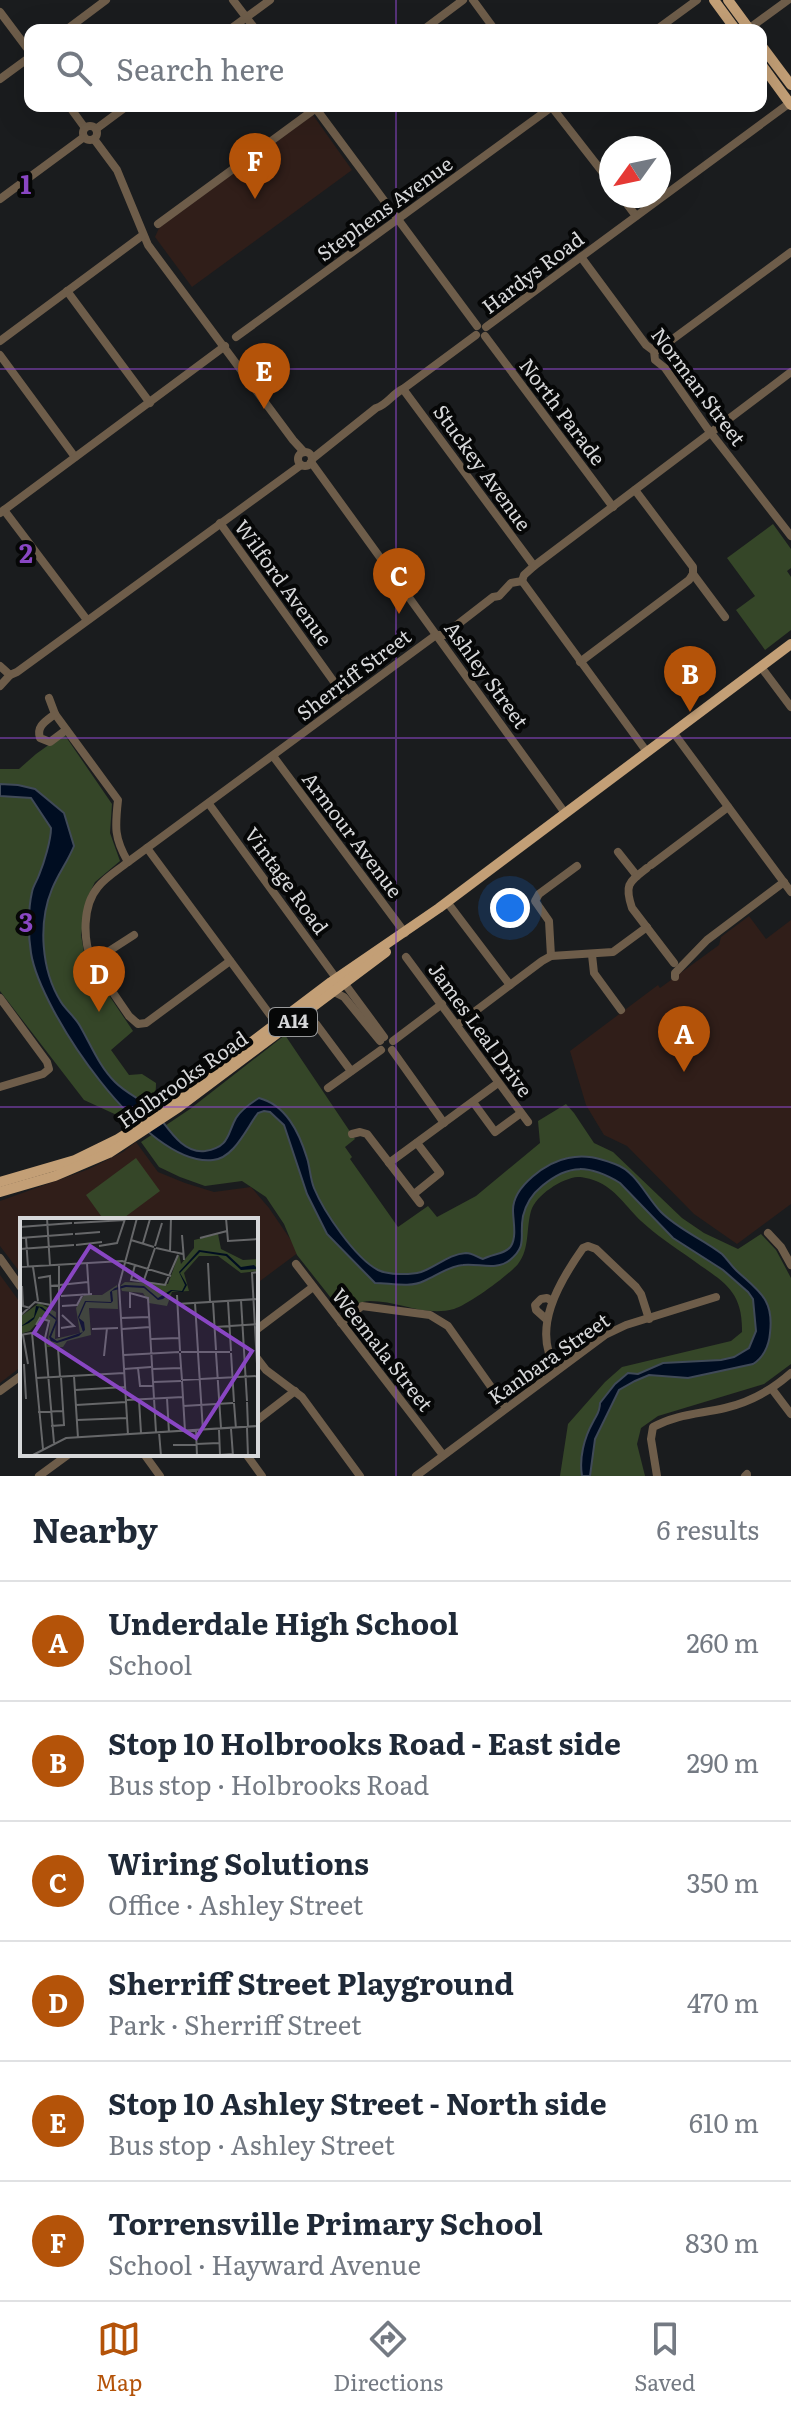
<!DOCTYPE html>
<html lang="en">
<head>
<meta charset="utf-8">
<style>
	body { margin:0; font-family:Literata,serif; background:#f2f2f3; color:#1f2937 }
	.compass { position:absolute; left:599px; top:136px; width:72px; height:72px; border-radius:50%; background:#fff; box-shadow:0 8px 32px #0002; rotate:237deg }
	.you { position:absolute; left:510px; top:908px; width:28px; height:28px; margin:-20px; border:6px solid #fff; border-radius:50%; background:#1a73e8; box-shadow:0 0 0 12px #1a73e833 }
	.badge { display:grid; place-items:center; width:52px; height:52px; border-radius:50%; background:#b45309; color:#fff; font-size:26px; font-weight:700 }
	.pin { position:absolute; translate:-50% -66px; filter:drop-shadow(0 2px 4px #0008) }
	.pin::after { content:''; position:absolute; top:42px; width:28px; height:24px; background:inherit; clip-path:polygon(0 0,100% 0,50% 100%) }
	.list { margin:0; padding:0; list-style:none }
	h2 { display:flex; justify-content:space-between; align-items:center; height:104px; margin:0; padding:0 32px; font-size:34px }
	h2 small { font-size:26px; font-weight:400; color:#747a83 }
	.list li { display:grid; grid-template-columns:52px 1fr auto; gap:24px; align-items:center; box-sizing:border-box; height:120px; padding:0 32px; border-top:2px solid #e0e1e3 }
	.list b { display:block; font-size:30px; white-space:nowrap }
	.list p { margin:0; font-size:26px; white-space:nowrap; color:#747a83 }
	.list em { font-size:26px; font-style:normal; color:#747a83 }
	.icon { flex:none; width:44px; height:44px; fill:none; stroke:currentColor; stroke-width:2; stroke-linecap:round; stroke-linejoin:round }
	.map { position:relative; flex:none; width:791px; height:1476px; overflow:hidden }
	.search { position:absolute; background:#fff; box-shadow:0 8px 32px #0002; left:24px; right:24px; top:24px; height:88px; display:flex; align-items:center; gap:20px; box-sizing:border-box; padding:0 28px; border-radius:16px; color:#747a83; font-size:30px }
	.sheet { height:824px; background:#fff }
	nav { display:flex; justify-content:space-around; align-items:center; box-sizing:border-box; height:112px; border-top:2px solid #e0e1e3; background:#fff; font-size:22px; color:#747a83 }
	nav a { display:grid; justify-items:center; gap:4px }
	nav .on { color:#b45309 }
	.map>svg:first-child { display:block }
	.education { fill:#301e19 }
	.green { fill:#354628 }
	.water { fill:#000d21; stroke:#404a58; stroke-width:2 }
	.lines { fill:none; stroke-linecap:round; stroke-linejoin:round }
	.minor { stroke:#6e5d4a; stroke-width:8 }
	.major { stroke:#c39f76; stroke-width:10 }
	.grid { fill:none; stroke:#8946c3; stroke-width:2; stroke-opacity:0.55 }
	.labels { text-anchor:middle; stroke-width:8; stroke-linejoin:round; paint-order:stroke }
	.shield { fill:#060707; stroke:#98999b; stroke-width:2 }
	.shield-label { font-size:18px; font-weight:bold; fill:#d7d8da }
	.street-label { font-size:20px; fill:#d7d8da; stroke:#060707 }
	.inset-road { fill:none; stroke:#666769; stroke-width:2 }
	.view { fill:#8946c3; fill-opacity:0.15; stroke:#8946c3; stroke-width:4 }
	.inset-edge { fill:none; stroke:#d7d8da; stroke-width:4 }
	.grid-label { font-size:26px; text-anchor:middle; font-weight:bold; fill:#8946c3; stroke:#060707; stroke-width:8; stroke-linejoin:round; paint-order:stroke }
</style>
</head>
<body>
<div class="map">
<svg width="791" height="1476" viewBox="0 0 791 1476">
	<rect width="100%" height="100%" fill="#1a1c1e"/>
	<!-- education -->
	<g class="education">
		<polygon points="313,115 352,170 192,287 155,237 159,228"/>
		<polygon points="749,916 766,939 791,920 791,1204 737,1244 694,1214 627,1146 604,1135 586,1105 570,1051 658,985 660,988 719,945 721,937"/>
		<polygon points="136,1142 158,1172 185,1183 214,1192 251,1187 269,1208 299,1252 256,1284 256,1220 22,1220 22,1275 0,1246 0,1201 89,1169 123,1152"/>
		<polygon points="0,1275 22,1305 22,1366 0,1383"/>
	</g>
	<!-- green -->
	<g class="green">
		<polygon points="773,524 791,549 791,568 787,571 791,577 791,630 765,650 736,610 755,596 727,558"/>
		<path d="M64 734 112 804 110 833 120 861 95 882 88 896 81 935 84 952 94 973 133 1031 111 1050 129 1075 142 1074 156 1083C156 1103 150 1113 132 1122L84 1100 0 991V769H19L36 754Z"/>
		<path d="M285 1035 355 1139 345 1147 352 1157 350 1159 398 1227 428 1206 437 1217 476 1196 540 1143 538 1121 566 1104 574 1113 594 1143 613 1152 682 1218 704 1233 738 1249 761 1234 776 1250 791 1278V1364L764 1384 658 1416 641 1428 637 1444 645 1476H560L568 1424 605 1382 622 1367 731 1341 742 1332C743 1288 721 1281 690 1258 673 1246 656 1235 641 1221 627 1208 615 1188 596 1181 591 1179 583 1177 578 1177 562 1178 536 1195 531 1211 526 1228 530 1249 518 1264 509 1275 468 1305 454 1309 425 1317 399 1301 370 1301 360 1301 351 1307 342 1312L297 1255 284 1224 266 1197 242 1181 205 1186 180 1177 159 1167 141 1142 190 1109Z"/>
		<polygon points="136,1158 160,1191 121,1220 104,1220 86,1195"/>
	</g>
	<!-- water -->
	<path class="water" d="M0 784 18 785 35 789 64 813 74 846C68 861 58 874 52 889 38 923 41 970 61 1002 66 1010 75 1017 80 1026 91 1045 99 1066 115 1082 127 1094 143 1100 154 1111 167 1125 181 1154 205 1151 230 1147 227 1134 236 1118 241 1110 251 1103 259 1098 286 1105 299 1132 307 1158 310 1167 310 1178 314 1188 324 1212 355 1258 378 1270 389 1275 410 1275 421 1272 436 1267 449 1254 466 1253 472 1253 477 1257 483 1259 492 1254 506 1254 511 1246 517 1236 513 1221 513 1210 513 1186 547 1162 568 1158 585 1154 599 1158 615 1164 636 1171 647 1198 661 1212 679 1230 703 1239 722 1254 728 1260 732 1267 738 1272 760 1292 774 1300 770 1333 769 1346 763 1358 753 1364L688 1378 649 1375 635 1381 619 1390 595 1439 590 1476H582C579 1458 584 1438 593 1422 597 1414 600 1412 600 1403L615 1384 628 1373 638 1374 663 1363 721 1360 734 1357 749 1348 756 1331 753 1299 748 1292 723 1270 673 1238 620 1183C590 1165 569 1163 542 1186 532 1194 526 1204 523 1216 519 1237 528 1245 510 1260 497 1271 478 1263 463 1265 449 1266 436 1276 424 1281 410 1288 390 1283 375 1283L327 1234 307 1194 284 1125 270 1112 264 1111 258 1113C246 1129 234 1158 213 1160 146 1168 40 1011 31 953 28 935 28 909 32 892 33 886 37 881 39 875 44 863 51 840 51 828L31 798 0 796Z"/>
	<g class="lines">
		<!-- minor -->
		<g class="minor">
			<polyline points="233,0 256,30"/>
			<polyline points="473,0 495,30"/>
			<polyline points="0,12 30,52"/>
			<polyline points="66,30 106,0"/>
			<polyline points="229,30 270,0"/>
			<polyline points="423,30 463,0"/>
			<polyline points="656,30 697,0"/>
			<polyline points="747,30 788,0"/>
			<polyline points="0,79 30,57"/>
			<polyline points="69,106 85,128"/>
			<polyline points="314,106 477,326"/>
			<polyline points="551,106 611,183"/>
			<circle cx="90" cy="133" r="7"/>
			<polyline points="96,129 127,106"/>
			<polyline points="94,139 117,170 148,245 293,440 304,452"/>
			<polyline points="621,196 636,216"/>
			<polyline points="0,199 84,137"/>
			<polyline points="158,224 319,106"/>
			<polyline points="581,257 646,345 654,351 655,360 665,368 707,428 791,536"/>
			<polyline points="67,291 150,403"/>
			<polyline points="486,327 791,102"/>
			<polyline points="485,336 613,507"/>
			<polyline points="236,337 553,106"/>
			<polyline points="0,341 143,235"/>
			<polyline points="654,351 658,350 791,252"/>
			<polyline points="0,355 75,457"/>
			<polyline points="403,389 534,566"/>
			<circle cx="305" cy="459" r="7"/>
			<path d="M312 459 376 408C387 405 392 394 403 389L476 335"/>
			<polyline points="311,462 565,813"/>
			<polyline points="4,510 87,620"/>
			<polyline points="0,513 225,346"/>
			<polyline points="220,523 347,700"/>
			<polyline points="693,574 725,617"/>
			<polyline points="522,581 647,752"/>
			<polyline points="580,662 689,580 693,574 693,567 635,490"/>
			<polyline points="0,666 10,675"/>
			<polyline points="761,667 791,707"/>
			<polyline points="0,686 10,675 17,672 301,465"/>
			<path d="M49 698 55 714 118 800C115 827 114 838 128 862"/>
			<path d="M55 714C46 721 36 726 40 738L50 742 66 730"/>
			<polyline points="673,732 791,892"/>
			<polyline points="273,756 405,933"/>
			<polyline points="209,804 336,978"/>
			<polyline points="147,848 279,1027"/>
			<polyline points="618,852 637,876"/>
			<polyline points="651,865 728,807"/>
			<path d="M647 868C629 882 624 884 632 908L674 963"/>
			<polyline points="447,902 510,985"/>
			<polyline points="592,955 594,973 621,1010"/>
			<polyline points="551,956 549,921 535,901 539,894 577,866"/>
			<polyline points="406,957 528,1122"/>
			<path d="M230 961 146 1023 138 1024 129 1016 92 962C83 940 82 906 98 887 106 877 118 870 128 862L421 646 436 635H444L493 597 499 596 511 583 522 581 524 575 534 566 791 372"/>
			<polyline points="92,962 134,935"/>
			<polyline points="675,977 675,973 707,940 784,882"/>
			<polyline points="342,980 384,1037"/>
			<polyline points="334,992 344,997 380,1041"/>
			<polyline points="0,998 47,1062 49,1069 43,1074 0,1087"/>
			<polyline points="316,1024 351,1071"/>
			<polyline points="457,1025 542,961 551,956 613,952 647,927"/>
			<polyline points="393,1041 442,1004"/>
			<polyline points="392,1050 444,1123"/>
			<polyline points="328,1088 381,1050"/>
			<polyline points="473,1102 495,1132 521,1113"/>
			<polyline points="352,1134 360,1132 367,1134 420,1203"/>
			<polyline points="389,1163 498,1083"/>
			<polyline points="414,1194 440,1173 417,1143"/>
			<polyline points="768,1233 781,1247 791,1265"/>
			<polyline points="0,1258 22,1289"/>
			<polyline points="296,1264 443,1455"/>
			<polyline points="546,1319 536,1310 535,1305 541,1299 547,1298 552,1301"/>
			<polyline points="341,1323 362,1306 430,1315 448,1326 506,1408"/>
			<polyline points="256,1330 313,1287"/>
			<polyline points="256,1357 266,1370 302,1397 360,1476"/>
			<path d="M557 1370C530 1330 559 1282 583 1248L588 1246 596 1249 636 1287 641 1294 649 1319"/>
			<polyline points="772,1389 791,1414"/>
			<polyline points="0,1391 22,1375"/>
			<polyline points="256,1421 295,1391"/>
			<polyline points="144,1454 160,1476"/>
			<polyline points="246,1454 262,1476"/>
			<polyline points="39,1476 69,1454"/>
			<polyline points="416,1476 605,1335 626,1325 716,1297"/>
			<path d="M657 1476 651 1439 653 1427C677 1414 699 1414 725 1408 750 1402 772 1390 791 1373"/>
			<polyline points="745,1476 747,1474 747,1476"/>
		</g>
		<!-- major -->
		<g class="major">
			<polyline points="714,0 736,30"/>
			<polyline points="728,0 750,30"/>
			<polyline points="761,45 791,85"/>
			<polyline points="761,64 791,105"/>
			<polyline points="0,1182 75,1160 118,1139 151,1118 331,982 439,908 791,644"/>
			<polyline points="0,1192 55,1176 109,1153 179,1107 386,952"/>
		</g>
	</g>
	<!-- grid -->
	<path class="grid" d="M396 0V30M396 106V1476M0 369H791M0 738H791M0 1107H791"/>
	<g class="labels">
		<!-- shield labels -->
		<rect class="shield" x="269" y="1008" width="48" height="28" rx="6"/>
		<g class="shield-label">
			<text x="293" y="1028">A14</text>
		</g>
		<!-- street labels -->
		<g class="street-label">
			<text transform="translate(385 209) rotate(-36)" y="7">Stephens Avenue</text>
			<text transform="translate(533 273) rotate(-37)" y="7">Hardys Road</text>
			<text transform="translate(698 387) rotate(53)" y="7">Norman Street</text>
			<text transform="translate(562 412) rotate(53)" y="7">North Parade</text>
			<text transform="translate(482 468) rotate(54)" y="7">Stuckey Avenue</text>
			<text transform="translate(283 583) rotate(54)" y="7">Wilford Avenue</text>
			<text transform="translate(354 675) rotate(-37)" y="7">Sherriff Street</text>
			<text transform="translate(486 675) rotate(54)" y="7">Ashley Street</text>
			<text transform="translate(352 835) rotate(53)" y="7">Armour Avenue</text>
			<text transform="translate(286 881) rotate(54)" y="7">Vintage Road</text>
			<text transform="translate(480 1030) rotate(54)" y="7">James Leal Drive</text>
			<text transform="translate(183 1080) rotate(-35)" y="7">Holbrooks Road</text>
			<text transform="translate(382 1350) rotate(52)" y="7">Weemala Street</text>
			<text transform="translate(549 1359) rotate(-35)" y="7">Kanbara Street</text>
		</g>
	</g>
	<!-- overview -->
	<g transform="translate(20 1218)">
		<rect width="238" height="238" fill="#1a1c1e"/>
		<path d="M198 16 201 31 223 42 238 41V53L221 55 198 38H179L164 55 169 73 152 74 147 88 129 85 123 75 102 73 100 68 105 64 148 66 159 36 161 46 174 30V22ZM97 67 98 91 69 90 71 117 47 123 43 129H27L30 105 23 98 10 113 0 116V99L19 85 36 94 35 121 60 115 56 90 64 77H82Z" fill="#354628"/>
		<path d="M179 32 207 36 221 49 234 47 238 51 221 52 206 38 180 34 160 55 167 67 163 74 152 73 143 81 138 82 124 70 106 69 92 73 93 83 91 85 66 84 59 100 64 104 65 112 59 118 37 125 31 123 29 119 36 102 19 89 14 101 9 105 0 109 14 99 16 88 22 89 36 100 37 104 31 119 37 123 63 114 58 99 65 83 91 84 90 74 95 70 105 67 124 68 138 80 151 72 162 73 165 67 159 54Z" fill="#000d21"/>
		<path class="inset-road" d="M27 0 30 48M206 0 208 23 238 21M54 5 105 2M0 9 52 5M55 16 80 14M162 17 164 42M0 20 53 16M6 20 8 49M180 20 207 13M111 22 134 29M123 25 130 1M56 27 82 24M79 28 97 25 105 1M135 28 142 5M136 30 163 36M0 31 54 27M150 34 151 0M67 45 69 76M188 45 190 84M39 47V119M115 47 111 62 145 67 158 37M0 49 102 43 151 58M13 49 18 83M238 54 232 55 238 164M124 62 135 30M2 68 3 88 10 90M30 68 68 64M157 77 160 133M41 78 72 76M221 82 227 183M208 83 211 133M193 84 196 132M175 85 178 133M157 86 238 81M42 88 57 87 63 76M110 90V75L128 80 136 214M0 98 15 84 31 87 30 58 18 60M101 100 129 99M16 107 20 100 29 103 25 120 34 225M195 109 238 106M41 110 54 108 42 97M72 111 98 110M102 111 130 109M0 117 12 115 23 231M3 117 8 146M131 121 159 120M38 130 40 159M161 134H210M160 135 162 162M178 135 183 213M196 135 201 210M211 135 214 184M104 137 159 134M84 138 87 110M4 146 6 181M118 150 120 168H133M104 151 131 149M132 151 161 150M54 158 58 220M16 160 104 155M162 162 237 158M162 163 165 213M133 164 161 163M55 172 105 169M147 180 149 215M107 182 163 179M119 182 121 215M227 184 228 210M214 185 216 211M56 187 106 184M163 188 213 185M18 194 43 193M57 202 107 200M31 208 44 207 41 159M237 208 238 235M227 210 228 238M211 211 213 238M176 212 177 238M199 212 200 237M139 214 141 238M108 217 99 67 117 0M153 227 199 225M11 238 46 220 238 208M186 238 213 236"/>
		<path class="view" d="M70 28 232 133 176 220 14 115Z"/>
		<rect width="238" height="238" class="inset-edge"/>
	</g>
	<g class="grid-label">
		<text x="26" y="194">1</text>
		<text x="26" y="563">2</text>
		<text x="26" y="932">3</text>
	</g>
</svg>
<svg class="compass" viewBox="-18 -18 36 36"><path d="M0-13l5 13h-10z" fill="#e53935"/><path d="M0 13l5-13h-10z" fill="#747a83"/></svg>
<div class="you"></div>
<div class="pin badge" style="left:684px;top:1072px">A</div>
<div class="pin badge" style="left:690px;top:712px">B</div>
<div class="pin badge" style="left:399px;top:614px">C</div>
<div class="pin badge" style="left:99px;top:1012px">D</div>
<div class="pin badge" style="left:264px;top:409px">E</div>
<div class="pin badge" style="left:255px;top:199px">F</div>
<div class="search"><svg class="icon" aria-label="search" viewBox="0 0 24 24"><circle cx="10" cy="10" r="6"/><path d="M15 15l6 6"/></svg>Search here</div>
</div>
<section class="sheet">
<h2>Nearby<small>6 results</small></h2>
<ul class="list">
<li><span class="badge">A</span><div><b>Underdale High School</b><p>School</p></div><em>260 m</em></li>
<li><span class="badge">B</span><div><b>Stop 10 Holbrooks Road - East side</b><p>Bus stop · Holbrooks Road</p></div><em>290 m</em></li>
<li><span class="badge">C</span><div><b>Wiring Solutions</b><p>Office · Ashley Street</p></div><em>350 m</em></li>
<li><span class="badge">D</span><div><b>Sherriff Street Playground</b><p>Park · Sherriff Street</p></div><em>470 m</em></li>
<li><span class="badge">E</span><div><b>Stop 10 Ashley Street - North side</b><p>Bus stop · Ashley Street</p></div><em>610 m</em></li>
<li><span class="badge">F</span><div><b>Torrensville Primary School</b><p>School · Hayward Avenue</p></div><em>830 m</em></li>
</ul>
</section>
<nav>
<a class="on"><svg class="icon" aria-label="map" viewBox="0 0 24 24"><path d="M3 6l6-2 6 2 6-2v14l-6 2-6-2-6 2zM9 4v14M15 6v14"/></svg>Map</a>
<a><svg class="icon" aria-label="directions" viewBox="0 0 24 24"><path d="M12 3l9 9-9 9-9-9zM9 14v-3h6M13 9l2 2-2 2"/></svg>Directions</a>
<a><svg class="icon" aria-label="saved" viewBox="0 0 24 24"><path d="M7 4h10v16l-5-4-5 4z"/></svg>Saved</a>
</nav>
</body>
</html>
